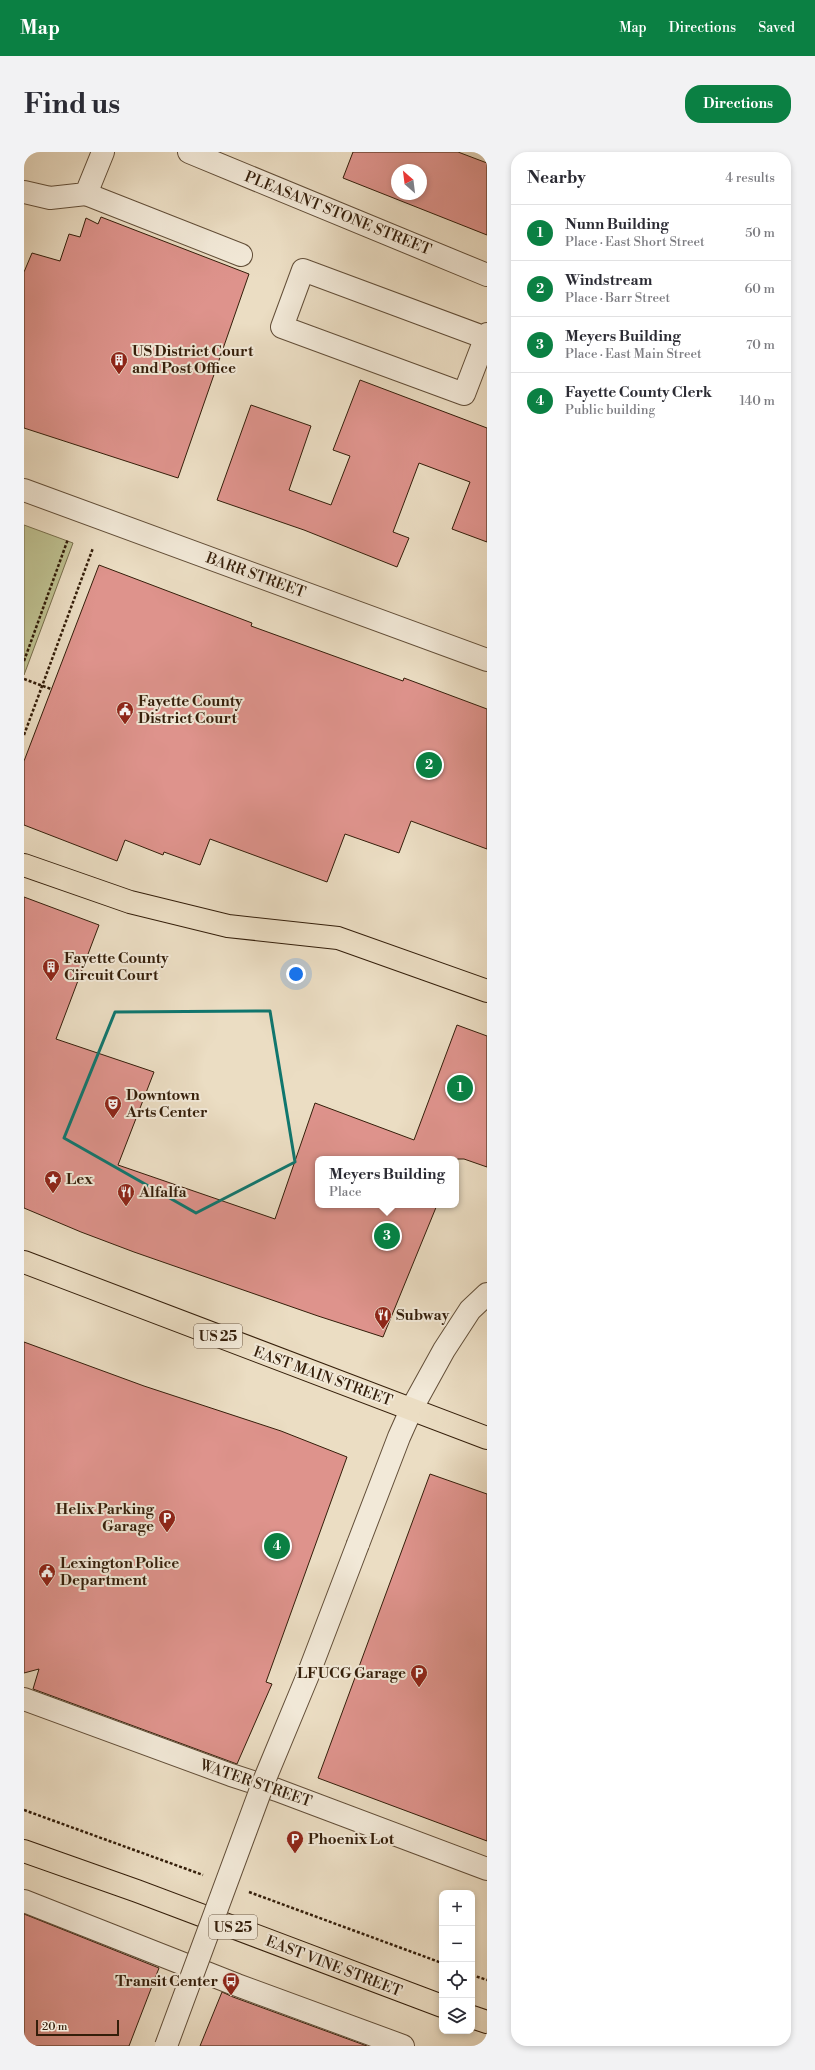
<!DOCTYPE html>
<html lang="en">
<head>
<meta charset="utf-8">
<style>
	body { margin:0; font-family:"Libre Bodoni",serif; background:#f2f2f3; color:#2b2b33 }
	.controls { position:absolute; right:12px; bottom:12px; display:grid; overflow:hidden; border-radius:8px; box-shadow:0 2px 6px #0003 }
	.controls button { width:36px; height:36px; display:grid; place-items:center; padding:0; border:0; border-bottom:1px solid #e1e1e2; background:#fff; color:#2b2b33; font:20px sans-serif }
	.compass { position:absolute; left:367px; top:12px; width:36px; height:36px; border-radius:50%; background:#fff; box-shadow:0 2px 6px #0003; rotate:332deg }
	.scale { position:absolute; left:12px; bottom:10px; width:83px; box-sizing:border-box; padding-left:4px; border:2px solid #341e0a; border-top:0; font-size:11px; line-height:14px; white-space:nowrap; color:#341e0a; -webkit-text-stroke:3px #f2e9d8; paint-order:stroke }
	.you { position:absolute; left:272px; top:822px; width:14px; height:14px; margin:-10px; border:3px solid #fff; border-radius:50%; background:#1a73e8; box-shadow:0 0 0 6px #1a73e833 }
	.badge { display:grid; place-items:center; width:26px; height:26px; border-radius:50%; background:#0b8043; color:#fff; font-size:13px; font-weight:700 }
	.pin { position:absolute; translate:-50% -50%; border:2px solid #fff; box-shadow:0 1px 4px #0006 }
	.popup { position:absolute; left:291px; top:1004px; width:144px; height:52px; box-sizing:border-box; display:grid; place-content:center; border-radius:8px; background:#fff; filter:drop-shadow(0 1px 3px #0005); font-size:13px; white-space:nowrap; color:#7c7c81 }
	.popup b { font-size:15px; color:#2b2b33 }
	.popup::after { content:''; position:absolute; left:50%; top:100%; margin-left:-8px; border:8px solid transparent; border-top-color:#fff }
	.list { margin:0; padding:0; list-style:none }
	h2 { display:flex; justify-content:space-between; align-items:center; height:52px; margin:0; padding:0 16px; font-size:17px }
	h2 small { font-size:13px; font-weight:400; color:#7c7c81 }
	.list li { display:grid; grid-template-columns:26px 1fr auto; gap:12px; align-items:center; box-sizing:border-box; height:56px; padding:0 16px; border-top:1px solid #e1e1e2 }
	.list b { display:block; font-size:15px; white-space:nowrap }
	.list p { margin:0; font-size:13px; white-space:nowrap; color:#7c7c81 }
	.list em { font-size:13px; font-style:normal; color:#7c7c81 }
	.icon { flex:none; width:22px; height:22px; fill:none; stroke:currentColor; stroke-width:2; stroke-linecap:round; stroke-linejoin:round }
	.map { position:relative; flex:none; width:463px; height:1894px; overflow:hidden; border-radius:16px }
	header { display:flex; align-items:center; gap:24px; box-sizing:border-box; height:56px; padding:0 20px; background:#0b8043; color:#fff }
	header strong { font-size:19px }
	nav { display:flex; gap:22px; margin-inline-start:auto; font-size:14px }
	.intro { display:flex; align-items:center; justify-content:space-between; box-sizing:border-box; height:96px; padding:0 24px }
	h1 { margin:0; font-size:28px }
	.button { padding:10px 18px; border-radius:16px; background:#0b8043; color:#fff; font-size:14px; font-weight:700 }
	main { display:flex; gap:24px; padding:0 24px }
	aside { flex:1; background:#fff; border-radius:16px; box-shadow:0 2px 6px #0003 }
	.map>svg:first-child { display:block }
	.green { fill:#bdbf8f; stroke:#786e4c }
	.building { fill:#de938c; stroke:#341e0a; fill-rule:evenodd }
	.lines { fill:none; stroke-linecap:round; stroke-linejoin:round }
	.minor-casing { stroke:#624e38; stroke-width:24 }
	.major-casing { stroke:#341e0a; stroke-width:24 }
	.path { stroke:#341e0a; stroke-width:2.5; stroke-dasharray:3 2; stroke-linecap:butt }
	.minor { stroke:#f2e9d8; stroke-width:22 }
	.major { stroke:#ebddc3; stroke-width:22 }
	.minor-bridge-casing { stroke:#624e38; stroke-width:24; stroke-linecap:butt }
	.minor-bridge { stroke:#f2e9d8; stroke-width:22 }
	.marked { fill:none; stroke:#0f766e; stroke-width:3; stroke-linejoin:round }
	.labels { text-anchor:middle; stroke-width:4; stroke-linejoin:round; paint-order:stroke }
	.shield { fill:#f2e9d8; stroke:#6d5b48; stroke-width:1 }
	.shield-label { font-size:14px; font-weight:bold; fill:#341e0a }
	.street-label { font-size:15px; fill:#341e0a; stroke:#f2e9d8 }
	.poi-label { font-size:15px; font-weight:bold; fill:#341e0a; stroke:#f2e9d8; text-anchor:start }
</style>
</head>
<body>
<header>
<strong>Map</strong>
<nav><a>Map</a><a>Directions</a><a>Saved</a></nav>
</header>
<div class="intro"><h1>Find us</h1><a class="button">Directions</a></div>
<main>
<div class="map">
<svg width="463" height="1894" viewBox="0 0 463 1894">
	<rect width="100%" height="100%" fill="#ebddc3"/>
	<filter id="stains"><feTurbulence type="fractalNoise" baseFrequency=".005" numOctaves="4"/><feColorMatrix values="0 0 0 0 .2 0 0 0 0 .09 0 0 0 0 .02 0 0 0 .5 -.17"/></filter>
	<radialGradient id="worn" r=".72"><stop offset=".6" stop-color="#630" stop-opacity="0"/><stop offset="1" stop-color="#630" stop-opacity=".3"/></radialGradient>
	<!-- green -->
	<polygon class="green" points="0,373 49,391 0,523"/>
	<!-- building -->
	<g class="building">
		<path d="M329 0H434L463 11V83L319 26ZM373 18H397V42H373Z"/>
		<polygon points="77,65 225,122 154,326 0,276 0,120 8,101 36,109 45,82 56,85 62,66 74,72"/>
		<polygon points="336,228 463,276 463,390 428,377 446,330 395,311 369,380 385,386 373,415 280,378 193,348 227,253 287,274 265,338 307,353 326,304 309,298"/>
		<polygon points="75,413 228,471 227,474 379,529 380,526 463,557 463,697 387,669 375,701 321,682 303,730 186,687 176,713 140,700 139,703 101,688 93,709 0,673 0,609"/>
		<polygon points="0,745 75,773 32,887 130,920 94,1013 251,1067 291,951 390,988 433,873 463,884 463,1015 440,1007 294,1007 294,1053 413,1053 359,1185 294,1164 110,1100 57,1080 0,1056"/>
		<polygon points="0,1190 120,1234 257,1279 323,1305 242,1530 248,1532 213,1612 9,1537 15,1517 0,1521"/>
		<polygon points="406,1322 463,1342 463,1689 294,1626"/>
		<polygon points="0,1762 135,1816 105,1894 0,1894"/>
		<polygon points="198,1840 209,1845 343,1894 176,1894"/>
	</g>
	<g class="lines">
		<defs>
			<g id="minor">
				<polyline points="165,0 463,123"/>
				<polyline points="0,40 26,46 62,42 79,0"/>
				<polyline points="62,42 217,103"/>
				<polyline points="462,186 279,118 258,175 440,242 463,182"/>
				<polyline points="0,338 463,508"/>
				<polyline points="334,1392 375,1285 388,1256 420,1198 446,1158 463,1142"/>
				<polyline points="0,1547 207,1623 253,1638 463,1717"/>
				<polyline points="0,1749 213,1833 379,1894"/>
			</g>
			<g id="major">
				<polyline points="0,713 106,750 204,774 314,786 463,839"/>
				<polyline points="0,1110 463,1286"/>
				<polyline points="0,1699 113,1739 418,1854"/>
				<polyline points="448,1865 463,1870"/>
			</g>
		</defs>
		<!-- minor casing -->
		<use href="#minor" class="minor-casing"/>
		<!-- major casing -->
		<use href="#major" class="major-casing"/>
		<!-- path -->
		<g class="path">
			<polyline points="0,509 44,387"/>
			<polyline points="0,527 27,537"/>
			<polyline points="0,583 69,396"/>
			<polyline points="0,1658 179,1723"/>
			<polyline points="225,1740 418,1811"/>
			<polyline points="448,1823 463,1828"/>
		</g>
		<!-- minor -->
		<use href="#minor" class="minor"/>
		<!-- major -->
		<use href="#major" class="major"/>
		<defs>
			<polyline id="minor-bridge" points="142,1894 240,1629 284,1523 334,1392"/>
		</defs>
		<!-- minor-bridge casing -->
		<use href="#minor-bridge" class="minor-bridge-casing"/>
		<!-- minor-bridge -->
		<use href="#minor-bridge" class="minor-bridge"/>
	</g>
	<!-- marked area -->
	<path class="marked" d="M246 859 271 1010 172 1061 40 986 91 860Z"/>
	<!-- icons -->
	<defs>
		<symbol id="building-pin" viewBox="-11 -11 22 30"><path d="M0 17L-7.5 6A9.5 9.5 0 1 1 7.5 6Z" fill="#8f2418" stroke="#f2e9d8"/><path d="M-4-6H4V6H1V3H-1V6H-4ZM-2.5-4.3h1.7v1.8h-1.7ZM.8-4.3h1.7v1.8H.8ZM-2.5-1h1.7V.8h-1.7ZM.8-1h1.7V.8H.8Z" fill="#fff"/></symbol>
		<symbol id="civic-pin" viewBox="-11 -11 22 30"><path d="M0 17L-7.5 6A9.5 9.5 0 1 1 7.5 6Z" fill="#8f2418" stroke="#f2e9d8"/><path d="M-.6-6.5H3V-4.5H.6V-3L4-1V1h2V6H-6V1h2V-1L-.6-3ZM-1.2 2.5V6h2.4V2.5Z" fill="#fff"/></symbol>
		<symbol id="theatre-pin" viewBox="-11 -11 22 30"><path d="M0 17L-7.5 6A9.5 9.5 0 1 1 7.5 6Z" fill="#8f2418" stroke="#f2e9d8"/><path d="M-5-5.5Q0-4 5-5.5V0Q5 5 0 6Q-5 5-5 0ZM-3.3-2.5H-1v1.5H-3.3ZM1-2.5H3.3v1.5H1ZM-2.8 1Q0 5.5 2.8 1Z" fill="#fff"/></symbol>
		<symbol id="sight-pin" viewBox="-11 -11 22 30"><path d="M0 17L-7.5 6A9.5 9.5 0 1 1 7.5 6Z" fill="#8f2418" stroke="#f2e9d8"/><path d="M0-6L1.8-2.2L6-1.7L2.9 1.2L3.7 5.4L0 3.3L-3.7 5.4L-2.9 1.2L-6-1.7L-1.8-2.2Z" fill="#fff"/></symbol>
		<symbol id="restaurant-pin" viewBox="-11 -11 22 30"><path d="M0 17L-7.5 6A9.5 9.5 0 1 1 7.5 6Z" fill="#8f2418" stroke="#f2e9d8"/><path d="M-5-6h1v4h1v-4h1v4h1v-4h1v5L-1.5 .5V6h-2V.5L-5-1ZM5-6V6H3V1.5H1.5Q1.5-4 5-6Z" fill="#fff"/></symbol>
		<symbol id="parking-pin" viewBox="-11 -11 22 30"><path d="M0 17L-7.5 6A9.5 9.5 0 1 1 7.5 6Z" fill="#8f2418" stroke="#f2e9d8"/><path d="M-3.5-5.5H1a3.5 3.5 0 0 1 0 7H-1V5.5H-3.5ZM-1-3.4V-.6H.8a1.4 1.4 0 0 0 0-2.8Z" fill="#fff"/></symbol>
		<symbol id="bus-pin" viewBox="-11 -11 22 30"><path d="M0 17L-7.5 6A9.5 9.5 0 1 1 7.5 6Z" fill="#8f2418" stroke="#f2e9d8"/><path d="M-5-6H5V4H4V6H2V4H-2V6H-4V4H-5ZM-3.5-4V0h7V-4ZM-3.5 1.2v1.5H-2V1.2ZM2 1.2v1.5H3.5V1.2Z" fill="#fff"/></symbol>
	</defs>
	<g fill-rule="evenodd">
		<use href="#building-pin" x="85" y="198" width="20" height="27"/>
		<use href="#civic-pin" x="91" y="548" width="20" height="27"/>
		<use href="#building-pin" x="17" y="805" width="20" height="27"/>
		<use href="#theatre-pin" x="79" y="942" width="20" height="27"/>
		<use href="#sight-pin" x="19" y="1017" width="20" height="27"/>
		<use href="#restaurant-pin" x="92" y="1030" width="20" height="27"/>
		<use href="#restaurant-pin" x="349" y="1153" width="20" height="27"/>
		<use href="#parking-pin" x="133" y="1356" width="20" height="27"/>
		<use href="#civic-pin" x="13" y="1410" width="20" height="27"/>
		<use href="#parking-pin" x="385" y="1511" width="20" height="27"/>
		<use href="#parking-pin" x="261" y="1677" width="20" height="27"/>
		<use href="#bus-pin" x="197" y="1819" width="20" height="27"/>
	</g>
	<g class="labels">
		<!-- shield labels -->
		<g class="shield">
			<rect x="170" y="1172" width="48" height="24" rx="3"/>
			<rect x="185" y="1763" width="48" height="24" rx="3"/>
		</g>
		<g class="shield-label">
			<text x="194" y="1189">US 25</text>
			<text x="209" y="1780">US 25</text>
		</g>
		<!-- street labels -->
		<g class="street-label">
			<text transform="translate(314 61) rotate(22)" y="5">PLEASANT STONE STREET</text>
			<text transform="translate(232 423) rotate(20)" y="5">BARR STREET</text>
			<text transform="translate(299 1224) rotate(20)" y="5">EAST MAIN STREET</text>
			<text transform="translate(232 1631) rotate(19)" y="5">WATER STREET</text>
			<text transform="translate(310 1814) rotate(21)" y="5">EAST VINE STREET</text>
		</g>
		<!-- poi labels -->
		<g class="poi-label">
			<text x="108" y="204">US District Court<tspan x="108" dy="17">and Post Office</tspan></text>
			<text x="114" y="554">Fayette County<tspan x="114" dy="17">District Court</tspan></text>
			<text x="40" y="811">Fayette County<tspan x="40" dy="17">Circuit Court</tspan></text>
			<text x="102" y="948">Downtown<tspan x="102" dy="17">Arts Center</tspan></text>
			<text x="42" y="1032">Lex</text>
			<text x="115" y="1045">Alfalfa</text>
			<text x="372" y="1168">Subway</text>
			<text x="130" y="1362" text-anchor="end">Helix Parking<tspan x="130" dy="17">Garage</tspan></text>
			<text x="36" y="1416">Lexington Police<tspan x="36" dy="17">Department</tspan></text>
			<text x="382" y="1526" text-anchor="end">LFUCG Garage</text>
			<text x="284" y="1692">Phoenix Lot</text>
			<text x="194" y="1834" text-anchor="end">Transit Center</text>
		</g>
	</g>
	<rect width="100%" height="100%" filter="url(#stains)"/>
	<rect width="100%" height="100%" fill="url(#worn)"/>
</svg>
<div class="controls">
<button>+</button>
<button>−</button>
<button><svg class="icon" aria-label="locate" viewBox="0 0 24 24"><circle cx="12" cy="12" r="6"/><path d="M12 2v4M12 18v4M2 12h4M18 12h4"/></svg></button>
<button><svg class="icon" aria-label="layers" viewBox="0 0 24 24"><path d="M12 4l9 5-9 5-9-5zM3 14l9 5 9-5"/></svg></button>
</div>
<svg class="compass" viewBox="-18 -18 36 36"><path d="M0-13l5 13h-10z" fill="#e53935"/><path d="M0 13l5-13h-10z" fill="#7c7c81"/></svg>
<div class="scale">20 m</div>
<div class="you"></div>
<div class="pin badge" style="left:436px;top:936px">1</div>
<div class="pin badge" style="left:405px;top:613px">2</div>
<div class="pin badge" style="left:363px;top:1084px">3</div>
<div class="popup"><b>Meyers Building</b>Place</div>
<div class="pin badge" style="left:253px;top:1394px">4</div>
</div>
<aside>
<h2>Nearby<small>4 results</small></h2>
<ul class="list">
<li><span class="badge">1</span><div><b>Nunn Building</b><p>Place · East Short Street</p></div><em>50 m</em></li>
<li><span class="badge">2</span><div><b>Windstream</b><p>Place · Barr Street</p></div><em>60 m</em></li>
<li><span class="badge">3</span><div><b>Meyers Building</b><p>Place · East Main Street</p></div><em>70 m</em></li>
<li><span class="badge">4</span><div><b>Fayette County Clerk</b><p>Public building</p></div><em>140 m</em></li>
</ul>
</aside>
</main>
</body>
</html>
